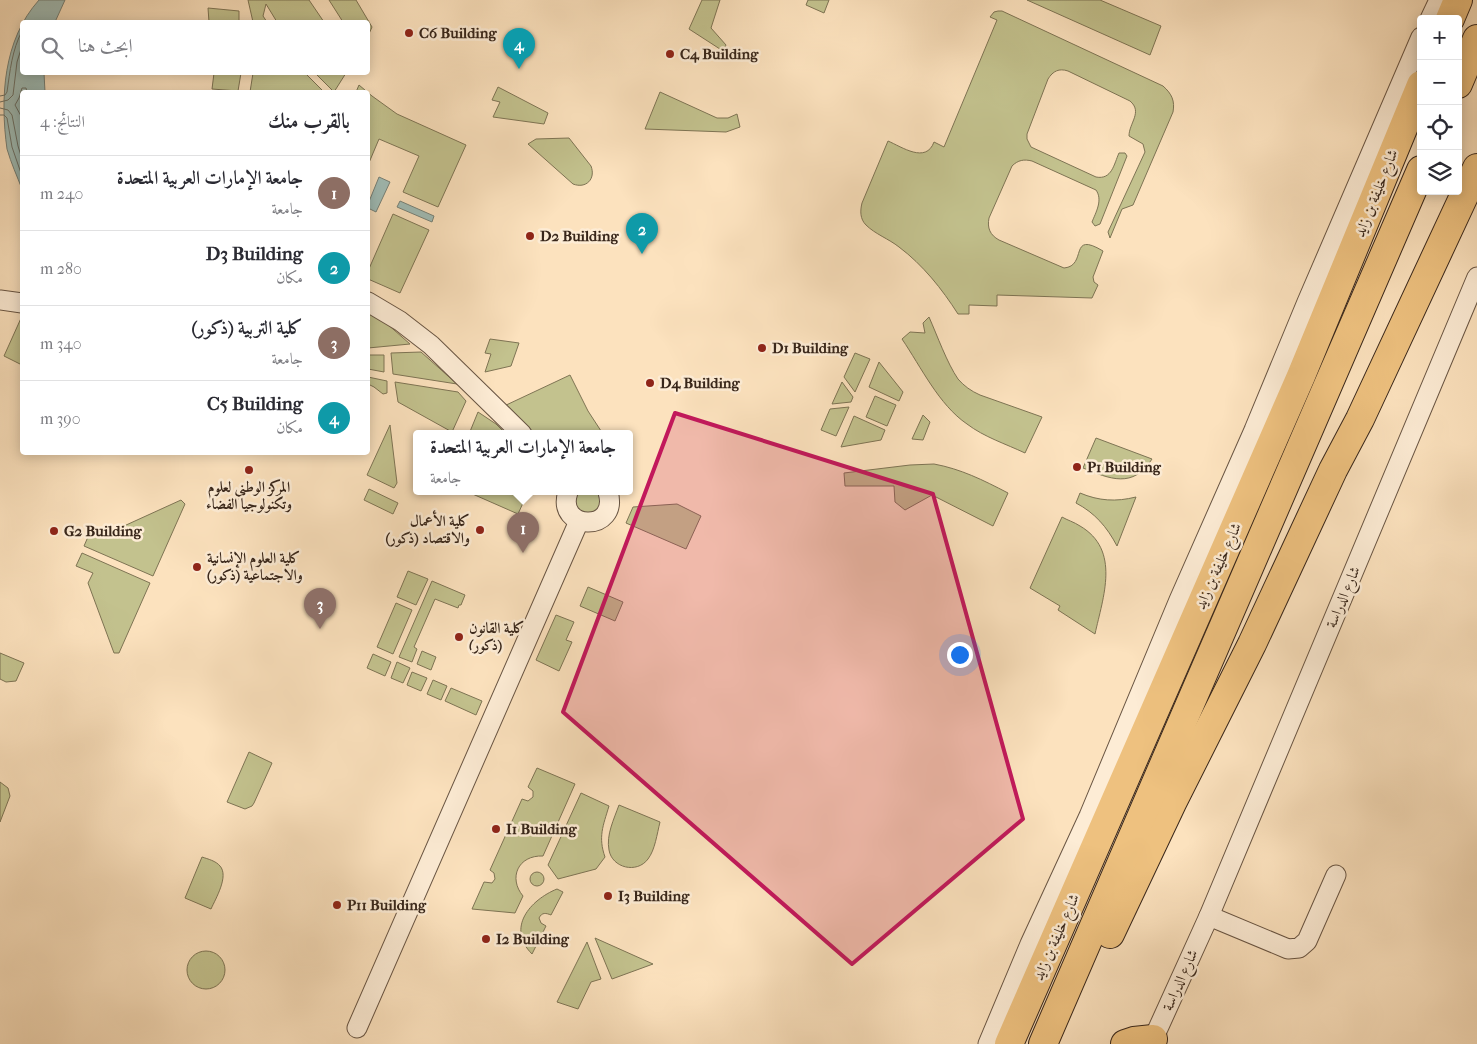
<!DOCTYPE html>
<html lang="ar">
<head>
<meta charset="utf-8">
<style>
	body { margin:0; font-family:"IM FELL French Canon",Amiri,serif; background:#f2f2f3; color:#2b2b33; direction:rtl }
	.controls { position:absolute; right:15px; top:15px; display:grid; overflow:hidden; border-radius:5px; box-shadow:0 2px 12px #0003 }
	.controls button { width:45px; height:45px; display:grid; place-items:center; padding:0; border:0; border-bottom:1px solid #e1e1e2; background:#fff; color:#2b2b33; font:25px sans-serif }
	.you { position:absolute; left:959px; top:654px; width:18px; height:18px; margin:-12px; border:4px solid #fff; border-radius:50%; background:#1a73e8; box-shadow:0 0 0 8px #1a73e833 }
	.badge { display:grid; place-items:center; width:32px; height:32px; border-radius:50%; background:#db2777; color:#fff; font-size:16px; font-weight:700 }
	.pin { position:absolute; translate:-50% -41px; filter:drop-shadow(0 1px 2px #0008) }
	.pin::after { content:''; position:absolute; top:26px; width:18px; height:15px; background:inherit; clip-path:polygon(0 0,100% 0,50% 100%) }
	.popup { position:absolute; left:413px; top:430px; width:220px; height:65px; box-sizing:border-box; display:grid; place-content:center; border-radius:5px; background:#fff; filter:drop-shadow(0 1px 4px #0005); font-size:16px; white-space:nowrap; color:#7c7c81 }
	.popup b { font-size:19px; color:#2b2b33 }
	.popup::after { content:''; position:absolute; left:50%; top:100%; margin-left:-10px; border:10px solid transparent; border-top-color:#fff }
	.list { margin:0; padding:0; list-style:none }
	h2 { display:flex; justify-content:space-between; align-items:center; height:65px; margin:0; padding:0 20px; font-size:21px }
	h2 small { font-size:16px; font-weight:400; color:#7c7c81 }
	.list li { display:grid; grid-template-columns:32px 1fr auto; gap:15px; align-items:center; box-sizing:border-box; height:75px; padding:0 20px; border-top:1px solid #e1e1e2 }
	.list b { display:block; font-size:19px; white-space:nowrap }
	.list p { margin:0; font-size:16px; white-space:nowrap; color:#7c7c81 }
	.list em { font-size:16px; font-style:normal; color:#7c7c81 }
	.icon { flex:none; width:28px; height:28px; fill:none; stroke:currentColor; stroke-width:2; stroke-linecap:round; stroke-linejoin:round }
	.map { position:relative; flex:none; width:1477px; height:1044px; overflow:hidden; direction:ltr }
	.search { position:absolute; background:#fff; box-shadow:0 2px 12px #0003; left:20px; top:20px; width:350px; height:55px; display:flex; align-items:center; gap:12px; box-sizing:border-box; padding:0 18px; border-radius:5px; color:#7c7c81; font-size:19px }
	.panel { position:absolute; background:#fff; box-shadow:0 2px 12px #0003; left:20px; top:90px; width:350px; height:365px; border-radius:5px; direction:rtl }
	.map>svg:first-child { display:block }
	.green { fill:#c3c28e; stroke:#7e7454 }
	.water { fill:#a0bdb7; stroke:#768178 }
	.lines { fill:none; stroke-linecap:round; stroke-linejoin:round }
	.shore { stroke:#6c7268; stroke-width:1 }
	.minor-casing { stroke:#695543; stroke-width:21 }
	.highway-casing { stroke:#38261a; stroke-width:30 }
	.minor { stroke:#fdecd5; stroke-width:19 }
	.highway { stroke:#eec17f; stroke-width:28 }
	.marked { fill:#c2185b; fill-opacity:0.2; stroke:#c2185b; stroke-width:4; stroke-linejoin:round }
	.poi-dot { fill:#8f2418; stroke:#fdecd5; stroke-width:2 }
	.labels { text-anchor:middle; stroke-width:5; stroke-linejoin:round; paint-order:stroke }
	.poi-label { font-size:15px; font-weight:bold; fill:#38261a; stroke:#fdecd5; text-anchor:start }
	.street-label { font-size:15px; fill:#38261a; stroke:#fdecd5 }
</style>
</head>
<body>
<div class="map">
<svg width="1477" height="1044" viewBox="0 0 1477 1044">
	<rect width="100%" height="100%" fill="#fce2be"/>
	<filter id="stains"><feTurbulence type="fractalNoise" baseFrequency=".004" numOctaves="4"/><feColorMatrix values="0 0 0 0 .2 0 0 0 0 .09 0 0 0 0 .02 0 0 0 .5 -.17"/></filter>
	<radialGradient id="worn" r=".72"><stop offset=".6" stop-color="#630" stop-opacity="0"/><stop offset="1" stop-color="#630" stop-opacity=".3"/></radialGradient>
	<!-- green -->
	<g class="green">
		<polygon points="248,0 309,0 324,22 277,22 266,4 263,16 267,22 253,22"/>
		<polygon points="329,0 356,0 372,27 368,36 368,22 343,22"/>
		<polygon points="702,0 720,0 711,28 726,45 723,51 689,29"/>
		<polygon points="808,0 829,0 824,13 806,5"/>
		<polygon points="1027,0 1100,0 1161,26 1150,55"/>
		<polygon points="208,8 239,11 239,22 209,22"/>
		<path d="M998 11H1002L1163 86C1172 94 1175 101 1173 112L1133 205 1122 209 1110 238 1108 232 1145 152 1143 144 1129 136C1129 123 1143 112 1130 101L1068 71C1059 68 1053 71 1048 79L1027 134V139L1031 147 1096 177C1112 180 1114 164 1119 153H1125L1127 156 1100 224 1095 226 1092 222C1096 212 1103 200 1096 190L1032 161C1024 159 1018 160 1012 166L989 218C987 228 990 235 999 240L1064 268C1088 266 1068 230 1103 251L1093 277 1094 282 1098 285 1092 298 997 295V306L969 305V314H958C942 289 923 265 899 247 889 239 875 234 866 225 860 219 860 211 862 203L888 141C902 147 926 164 934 142L944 147 997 20 990 17 994 12Z"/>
		<polygon points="214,73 241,73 238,91 212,89"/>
		<polygon points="253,73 305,73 324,92 250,92"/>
		<polygon points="315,73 346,73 334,92"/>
		<polygon points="359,85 372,96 397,114 466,145 438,207 403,192 419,156 379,139 368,165 368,92 356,92"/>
		<polygon points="498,87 548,113 544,124 493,117 500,102 492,100"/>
		<polygon points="660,92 717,118 728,118 737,114 740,127 726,132 645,129"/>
		<path d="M569 138 591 166C596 179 586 189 573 184L528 144 536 139Z"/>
		<polygon points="393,214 429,230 400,293 368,279 368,271"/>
		<polygon points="369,308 410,344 368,348 368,311"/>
		<polygon points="22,316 22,365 4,356"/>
		<path d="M929 317C937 335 947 363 958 379 964 386 971 391 980 395L1042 417 1025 453C1006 444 984 437 967 424 939 405 921 367 902 339L910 332 925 333 923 323Z"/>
		<polygon points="490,339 519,343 511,366 485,372 491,354 485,353"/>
		<polygon points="421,352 457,384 393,374 391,353"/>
		<polygon points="855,353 870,359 855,392 844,377"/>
		<polygon points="368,355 384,355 384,372 368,369"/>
		<polygon points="879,362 903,392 899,401 869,387"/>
		<polygon points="570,375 588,411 603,434 531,434 502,407"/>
		<polygon points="368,377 387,381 387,393 383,394 374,387 368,384"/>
		<polygon points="395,382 458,392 466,401 452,432 398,402"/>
		<polygon points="842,382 853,397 851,402 832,404"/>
		<polygon points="875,396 896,405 887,426 866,417"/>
		<polygon points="849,407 836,436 821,430 830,409"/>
		<polygon points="478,412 496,424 505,433 508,430 513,434 469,434"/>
		<polygon points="923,415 930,422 923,440 912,439"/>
		<polygon points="854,416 885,430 881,440 841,447"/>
		<polygon points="390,425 397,483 394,488 367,475"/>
		<path d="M1096 438 1152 459C1133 489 1110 479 1083 468Z"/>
		<path d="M934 464C961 469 983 480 1008 493L993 526 932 495 905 510 895 502 894 486H845L844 473 910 465Z"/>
		<polygon points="369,489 398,503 393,514 364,500"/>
		<polygon points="468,492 528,492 518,514"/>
		<path d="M576 492H598C603 501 600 507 594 514L579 513 573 495Z"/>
		<path d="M1080 493C1099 501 1116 502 1136 497L1117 546C1107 527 1095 513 1076 503Z"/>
		<polygon points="181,500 185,504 153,576 84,546 91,530 110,537 113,531"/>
		<polygon points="677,504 701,516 686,549 626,523 633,507"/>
		<path d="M1062 517C1067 520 1074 522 1080 526 1121 550 1103 597 1095 634L1058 610 1060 606 1030 588Z"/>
		<polygon points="82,553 150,583 119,653 114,653 88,583 93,573 76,566"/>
		<polygon points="408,571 428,579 416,605 397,597"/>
		<polygon points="432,581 465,595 461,605 459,605 458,608 435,599 414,647 417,649 412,662 399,657"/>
		<polygon points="588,587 623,602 615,621 580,606"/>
		<polygon points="396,603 412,610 393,654 377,647"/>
		<polygon points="556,615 574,622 566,640 572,642 559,671 536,660"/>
		<polygon points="422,651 436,657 431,670 417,664"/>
		<polygon points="0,653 24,663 16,681 6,682 0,679"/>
		<polygon points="373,654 391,662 385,676 367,668"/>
		<polygon points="397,662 410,668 403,683 391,678"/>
		<polygon points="412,672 427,678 421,691 407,685"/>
		<polygon points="433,680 447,686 441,700 427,694"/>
		<polygon points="451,688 482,701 476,715 445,701"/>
		<polygon points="249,752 272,763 254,803 252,806 245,809 227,802"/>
		<path d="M537 768 575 784 543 856C518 855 508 878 523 896L515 913 472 909 484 882 492 883 495 879 494 873 490 870 522 799 528 801 533 797V791L528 787Z"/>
		<polygon points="0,782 8,788 10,796 0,822"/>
		<path d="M581 793 609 806C603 826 598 837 605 857L596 869 558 879 548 865Z"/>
		<path d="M619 805 660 822C657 834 655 850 648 859 637 874 612 868 609 850 606 835 614 819 619 805Z"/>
		<path d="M202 857C208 859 216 861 220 866 229 876 216 898 211 909L185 898Z"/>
		<circle cx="537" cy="879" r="7"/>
		<path d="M557 889 563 892 551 915C546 913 542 912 539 918L541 923 546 926 532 954C506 928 530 900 557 889Z"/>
		<polygon points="595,938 653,964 612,979"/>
		<polygon points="587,942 601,979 591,982 578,1009 557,1002"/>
		<circle cx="206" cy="970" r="19"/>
	</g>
	<!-- water -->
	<g class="water">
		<path d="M39 0H65L55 22H22V72L44 73 45 92H22V189C17 176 11 163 7 149 0 98 3 40 39 0Z"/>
		<polygon points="379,177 390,182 376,212 368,208 368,204"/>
		<polygon points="400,201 434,216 432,222 397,207"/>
	</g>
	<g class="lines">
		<!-- shore -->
		<g class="shore">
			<path d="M0 96 5 95 7 92C10 71 12 50 22 31"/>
			<polyline points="0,102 8,100 13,95 17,62 22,46"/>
			<polyline points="0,108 8,110 12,115 18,146 22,159"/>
			<polyline points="0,115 4,115 7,118 12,147 22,176"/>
			<polyline points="22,130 21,116 15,105 19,98 22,88 26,88 27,92"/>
		</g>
		<defs>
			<g id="minor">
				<polyline points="1430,19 1439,0"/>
				<polyline points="0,300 22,303"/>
				<polyline points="368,302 400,321 431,345 522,434"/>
				<path d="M568 492C555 531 620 533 608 492"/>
				<polyline points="1209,916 1288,949 1299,948 1307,941 1336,875"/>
				<polyline points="357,1028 579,521"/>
				<polyline points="988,1044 1030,944 1089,816 1179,600 1254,430 1307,302 1421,37"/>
				<polyline points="1151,1044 1209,916 1477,277"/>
			</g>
			<g id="highway">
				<polyline points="1450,19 1458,0"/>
				<polyline points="1458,84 1477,39"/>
				<polyline points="1110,934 1172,803 1252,644 1333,470 1360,419 1477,168"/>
				<polyline points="1009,1044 1301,376 1421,85"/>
				<polyline points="1043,1044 1421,170"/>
				<polyline points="1125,1044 1134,1041 1153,1039"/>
			</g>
		</defs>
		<!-- minor casing -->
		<use href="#minor" class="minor-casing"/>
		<!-- highway casing -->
		<use href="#highway" class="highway-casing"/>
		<!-- minor -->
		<use href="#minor" class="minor"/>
		<!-- highway -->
		<use href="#highway" class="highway"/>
	</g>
	<!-- marked area -->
	<path class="marked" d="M675 413 933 494 1023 819 852 964 563 712Z"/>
	<!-- markers -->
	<g class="poi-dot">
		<circle cx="409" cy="33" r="5"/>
		<circle cx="670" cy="54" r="5"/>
		<circle cx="530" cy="236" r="5"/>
		<circle cx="762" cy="348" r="5"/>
		<circle cx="650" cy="383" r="5"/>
		<circle cx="1077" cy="467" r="5"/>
		<circle cx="249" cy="470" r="5"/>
		<circle cx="480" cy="530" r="5"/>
		<circle cx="54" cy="531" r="5"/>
		<circle cx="197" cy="567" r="5"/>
		<circle cx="459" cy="637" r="5"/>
		<circle cx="496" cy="829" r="5"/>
		<circle cx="608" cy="896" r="5"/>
		<circle cx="337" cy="905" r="5"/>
		<circle cx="486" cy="939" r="5"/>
	</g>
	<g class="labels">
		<!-- poi labels -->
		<g class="poi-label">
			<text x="419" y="38">C6 Building</text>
			<text x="680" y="59">C4 Building</text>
			<text x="540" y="241">D2 Building</text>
			<text x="772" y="353">D1 Building</text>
			<text x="660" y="388">D4 Building</text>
			<text x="1087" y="472">P1 Building</text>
			<text x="249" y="492" text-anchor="middle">المركز الوطني لعلوم<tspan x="249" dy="17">وتكنولوجيا الفضاء</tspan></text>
			<text x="470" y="526" text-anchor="end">كلية الأعمال<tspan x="470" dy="17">والاقتصاد (ذكور)</tspan></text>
			<text x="64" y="536">G2 Building</text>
			<text x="207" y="563">كلية العلوم الإنسانية<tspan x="207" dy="17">والاجتماعية (ذكور)</tspan></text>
			<text x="469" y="633">كلية القانون<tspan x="469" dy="17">(ذكور)</tspan></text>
			<text x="506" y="834">I1 Building</text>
			<text x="618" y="901">I3 Building</text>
			<text x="347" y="910">P11 Building</text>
			<text x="496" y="944">I2 Building</text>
		</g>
		<!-- street labels -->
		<g class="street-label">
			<text transform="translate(1376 193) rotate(-68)" y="5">شارع خليفة بن زايد</text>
			<text transform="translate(1218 566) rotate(-66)" y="5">شارع خليفة بن زايد</text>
			<text transform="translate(1343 597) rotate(-67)" y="5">شارع الدراسة</text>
			<text transform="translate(1056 937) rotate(-66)" y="5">شارع خليفة بن زايد</text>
			<text transform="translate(1180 980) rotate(-66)" y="5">شارع الدراسة</text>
		</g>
	</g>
	<rect width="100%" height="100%" filter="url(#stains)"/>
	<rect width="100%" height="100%" fill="url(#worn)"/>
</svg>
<div class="controls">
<button>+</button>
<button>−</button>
<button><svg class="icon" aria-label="locate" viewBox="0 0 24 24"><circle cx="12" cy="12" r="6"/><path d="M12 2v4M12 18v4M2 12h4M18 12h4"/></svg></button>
<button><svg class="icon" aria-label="layers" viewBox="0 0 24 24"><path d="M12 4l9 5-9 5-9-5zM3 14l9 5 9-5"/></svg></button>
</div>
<div class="you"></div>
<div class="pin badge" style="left:523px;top:553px;background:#8d6e63">1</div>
<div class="popup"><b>جامعة الإمارات العربية المتحدة</b>جامعة</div>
<div class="pin badge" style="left:642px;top:254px;background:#0f9aa8">2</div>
<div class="pin badge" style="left:320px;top:629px;background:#8d6e63">3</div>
<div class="pin badge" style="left:519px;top:69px;background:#0f9aa8">4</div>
<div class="search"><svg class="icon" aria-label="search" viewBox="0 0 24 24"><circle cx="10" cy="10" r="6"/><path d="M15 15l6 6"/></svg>ابحث هنا</div>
<section class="panel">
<h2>بالقرب منك<small>النتائج: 4</small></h2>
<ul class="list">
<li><span class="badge" style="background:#8d6e63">1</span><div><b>جامعة الإمارات العربية المتحدة</b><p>جامعة</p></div><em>240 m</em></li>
<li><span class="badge" style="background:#0f9aa8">2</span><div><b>D3 Building</b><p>مكان</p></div><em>280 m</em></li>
<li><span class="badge" style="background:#8d6e63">3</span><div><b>كلية التربية (ذكور)</b><p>جامعة</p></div><em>340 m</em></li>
<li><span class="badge" style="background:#0f9aa8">4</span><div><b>C5 Building</b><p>مكان</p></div><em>390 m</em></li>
</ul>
</section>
</div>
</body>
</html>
